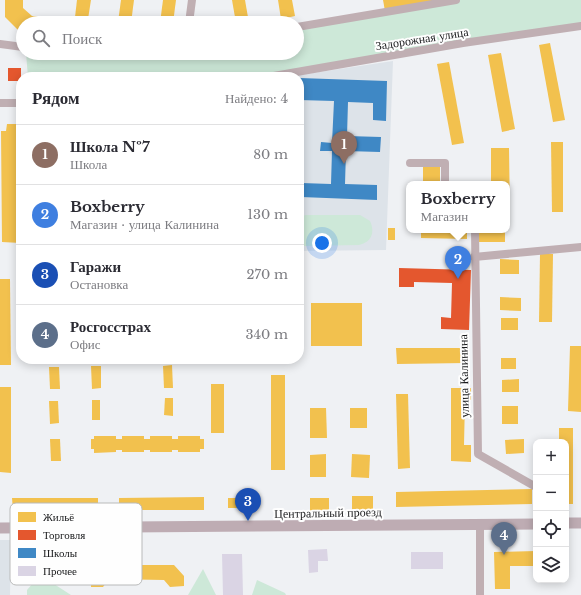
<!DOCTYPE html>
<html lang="ru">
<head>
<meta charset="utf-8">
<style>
	body { margin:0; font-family:"Libre Baskerville",serif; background:#f7f7f7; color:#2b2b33 }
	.controls { position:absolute; right:12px; bottom:12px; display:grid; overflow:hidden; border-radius:8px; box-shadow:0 2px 10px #0003 }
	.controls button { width:36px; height:36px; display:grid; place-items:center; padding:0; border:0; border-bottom:1px solid #e1e1e2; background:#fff; color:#2b2b33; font:20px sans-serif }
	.you { position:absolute; left:322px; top:243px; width:14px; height:14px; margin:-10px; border:3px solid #fff; border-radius:50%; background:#1a73e8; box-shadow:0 0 0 6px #1a73e833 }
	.badge { display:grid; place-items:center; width:26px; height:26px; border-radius:50%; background:#d93025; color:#fff; font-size:13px; font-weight:700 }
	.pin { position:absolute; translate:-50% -33px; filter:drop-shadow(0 1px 2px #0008) }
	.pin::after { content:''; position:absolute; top:21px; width:14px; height:12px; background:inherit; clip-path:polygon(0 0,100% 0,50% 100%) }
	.popup { position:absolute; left:406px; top:181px; width:104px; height:52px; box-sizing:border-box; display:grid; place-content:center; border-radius:8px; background:#fff; filter:drop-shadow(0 1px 3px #0005); font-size:13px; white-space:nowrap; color:#7c7c81 }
	.popup b { font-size:15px; color:#2b2b33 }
	.popup::after { content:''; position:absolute; left:50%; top:100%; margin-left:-8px; border:8px solid transparent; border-top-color:#fff }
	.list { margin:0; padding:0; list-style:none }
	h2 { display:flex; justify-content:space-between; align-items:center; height:52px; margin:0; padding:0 16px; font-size:17px }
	h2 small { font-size:13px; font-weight:400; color:#7c7c81 }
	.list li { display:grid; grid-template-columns:26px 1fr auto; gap:12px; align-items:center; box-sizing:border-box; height:60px; padding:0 16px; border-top:1px solid #e1e1e2 }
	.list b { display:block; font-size:15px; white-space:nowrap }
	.list p { margin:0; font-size:13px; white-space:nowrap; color:#7c7c81 }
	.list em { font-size:13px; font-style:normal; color:#7c7c81 }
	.icon { flex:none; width:22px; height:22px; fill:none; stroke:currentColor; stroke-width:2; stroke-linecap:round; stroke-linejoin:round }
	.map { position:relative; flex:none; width:581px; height:595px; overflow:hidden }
	.search { position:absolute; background:#fff; box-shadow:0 2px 10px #0003; left:16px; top:16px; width:288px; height:44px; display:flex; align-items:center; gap:10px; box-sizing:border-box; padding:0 14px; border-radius:22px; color:#7c7c81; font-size:15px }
	.panel { position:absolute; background:#fff; box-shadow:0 2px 10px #0003; left:16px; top:72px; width:288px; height:292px; border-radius:16px }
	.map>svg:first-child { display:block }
	.built { fill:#dde3e9 }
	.green { fill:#cde8d8 }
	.homes { fill:#f2c14e }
	.shops { fill:#e4572e }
	.schools { fill:#3f88c5 }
	.building { fill:#dad4e4 }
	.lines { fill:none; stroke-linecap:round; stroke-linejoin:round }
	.street { stroke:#c0afb3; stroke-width:8 }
	.secondary { stroke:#beacb3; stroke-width:11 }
	.labels { text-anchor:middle; stroke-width:4; stroke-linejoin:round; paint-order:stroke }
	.street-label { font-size:12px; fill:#191a1c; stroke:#fefefe }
	.key { fill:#fefefe; stroke:#b9baba; stroke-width:1 }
	.key-label { font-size:11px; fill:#191a1c }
</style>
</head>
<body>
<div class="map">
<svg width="581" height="595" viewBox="0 0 581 595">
	<rect width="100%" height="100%" fill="#eff1f4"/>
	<!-- built -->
	<g class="built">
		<polygon points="393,61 386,250 299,251 299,77 286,77"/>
		<polygon points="0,540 11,540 10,595 0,595"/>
	</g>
	<!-- green -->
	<g class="green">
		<polygon points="456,0 581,0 581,24 269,77 28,77 26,53 99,55 140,53 297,53 297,27"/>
		<path d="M306 215H360L370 221C375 232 372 242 359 245L304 246 299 243V217Z"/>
		<polygon points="203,569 216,595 188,595"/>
		<polygon points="40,575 71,595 27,595 27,590"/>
		<polygon points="257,580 285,593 286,595 252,595"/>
	</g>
	<!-- homes -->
	<g class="homes">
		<polygon points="5,0 23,0 23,8 32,16 57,16 57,23 23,23 22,34 5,17"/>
		<polygon points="77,0 91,0 88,19 75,17"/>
		<polygon points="121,0 134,0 131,23 118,22"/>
		<polygon points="163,0 176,0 173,23 160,23"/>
		<polygon points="232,0 245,0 249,23 236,23"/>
		<polygon points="278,0 292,0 295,16 281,19"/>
		<polygon points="383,0 441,0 385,11"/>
		<polygon points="550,43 565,120 553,122 539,45"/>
		<polygon points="501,53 515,129 502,132 488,55"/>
		<polygon points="449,62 464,143 452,145 437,64"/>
		<polygon points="7,124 21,124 21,142 16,142 18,149 20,149 21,243 2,242 1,131 6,131"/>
		<polygon points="551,142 563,142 563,212 552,212"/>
		<polygon points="491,148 509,148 510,217 507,217 507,184 491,184"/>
		<polygon points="423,166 440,167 440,184 423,184"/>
		<rect x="388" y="228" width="7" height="12"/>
		<polygon points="421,230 467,230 467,239 421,238"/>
		<rect x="479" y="230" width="26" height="12"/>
		<polygon points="540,254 553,254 552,322 539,322"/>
		<polygon points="500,259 519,260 519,274 500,274"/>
		<rect x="299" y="268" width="3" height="17"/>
		<polygon points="0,279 10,279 11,365 0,365"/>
		<polygon points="500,297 521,298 521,311 500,310"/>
		<rect x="311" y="303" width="51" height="43"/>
		<rect x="501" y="318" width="17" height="12"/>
		<polygon points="570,346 581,346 581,412 568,411"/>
		<polygon points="396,348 465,348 466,363 397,364"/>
		<rect x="501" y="358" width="15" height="11"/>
		<polygon points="172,365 173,388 164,388 163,366"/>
		<polygon points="91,366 101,366 101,388 92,389"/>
		<polygon points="49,367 59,367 60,389 50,389"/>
		<rect x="271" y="375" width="14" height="95"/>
		<polygon points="519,379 519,392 502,392 502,380"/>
		<rect x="211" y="384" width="13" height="49"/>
		<polygon points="0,387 11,387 11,473 0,472"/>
		<polygon points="451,388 471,388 471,400 465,400 464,445 471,445 471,462 451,461"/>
		<polygon points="396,394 408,394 410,468 398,469"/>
		<polygon points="165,398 173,398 173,416 164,415"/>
		<rect x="92" y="400" width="8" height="20"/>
		<polygon points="49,401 58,401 59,423 50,424"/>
		<rect x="502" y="406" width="16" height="18"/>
		<polygon points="310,408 326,408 327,438 310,438"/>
		<rect x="350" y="408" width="17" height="20"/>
		<polygon points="559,428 573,428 573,504 566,504 566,442 559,442"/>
		<polygon points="94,436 116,436 116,439 122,439 122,436 144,436 144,439 150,439 150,436 172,436 172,439 178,439 178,436 200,436 200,439 204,439 204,449 200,449 200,452 178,452 178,450 172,450 172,452 150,452 150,450 144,450 144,452 122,452 122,450 116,450 116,452 94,453 94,449 91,449 91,439 94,439"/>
		<polygon points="50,439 60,439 61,461 51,461"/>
		<polygon points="524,439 524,453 506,454 505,440"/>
		<polygon points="326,454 326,477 310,477 310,455"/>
		<polygon points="352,454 370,455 369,478 351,477"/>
		<polygon points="532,489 532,504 396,507 396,492"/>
		<polygon points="352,496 373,496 373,511 352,512"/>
		<polygon points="204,497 204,510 119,510 119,498"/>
		<polygon points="12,498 98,498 98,510 13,510"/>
		<rect x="228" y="498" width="11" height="10"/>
		<rect x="310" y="498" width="19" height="16"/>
		<polygon points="536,551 536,566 510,566 510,589 495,589 494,552"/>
		<polygon points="100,565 174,565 184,576 184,586 170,587 164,580 109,579 103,587 91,587 91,574"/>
	</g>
	<!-- shops -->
	<g class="shops">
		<rect x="8" y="68" width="13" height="13"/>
		<polygon points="399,268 471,270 469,330 441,329 441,317 451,318 452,283 414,282 414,287 399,287"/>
	</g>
	<!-- schools -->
	<polygon class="schools" points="299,78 387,81 386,121 373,120 373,103 348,102 347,136 381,137 380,152 346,151 345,184 377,185 377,200 301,197 301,183 331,184 332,151 320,151 321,142 332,143 334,101 299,100"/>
	<!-- building -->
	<g class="building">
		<polygon points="327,549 328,561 318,561 318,572 309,573 308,550"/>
		<rect x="411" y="552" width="32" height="17"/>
		<polygon points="222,554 242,554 243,595 223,595"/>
	</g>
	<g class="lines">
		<!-- street -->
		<g class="street">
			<polyline points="189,23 192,0"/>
			<polyline points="297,27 456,0"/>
			<polyline points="0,44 23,47"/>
			<polyline points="77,53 99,55 140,53"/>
			<polyline points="268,77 463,43 581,26"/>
			<polyline points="0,103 21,103"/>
			<polyline points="410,163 445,163 445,184"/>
			<polyline points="475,230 478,454 536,487"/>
			<polyline points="474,257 581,247"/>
			<polyline points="480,595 480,524"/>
		</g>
		<!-- secondary -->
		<g class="secondary">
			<polyline points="566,523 581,523"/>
			<polyline points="0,528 536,524"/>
		</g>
	</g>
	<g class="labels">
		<!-- street labels -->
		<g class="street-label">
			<text transform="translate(422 39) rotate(-9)" y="4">Задорожная улица</text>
			<text transform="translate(464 376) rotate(-91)" y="4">улица Калинина</text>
			<text transform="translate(328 513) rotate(-1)" y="4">Центральный проезд</text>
		</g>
	</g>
	<!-- legend -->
	<rect x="10" y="503" width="132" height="82" rx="6" class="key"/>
	<rect x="18" y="512" width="18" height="10" fill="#f2c14e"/>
	<rect x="18" y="530" width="18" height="10" fill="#e4572e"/>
	<rect x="18" y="548" width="18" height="10" fill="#3f88c5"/>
	<rect x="18" y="566" width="18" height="10" fill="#dad4e4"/>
	<g class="key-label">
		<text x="43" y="521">Жильё</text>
		<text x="43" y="539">Торговля</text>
		<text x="43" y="557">Школы</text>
		<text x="43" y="575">Прочее</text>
	</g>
</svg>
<div class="controls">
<button>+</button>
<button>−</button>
<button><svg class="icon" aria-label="locate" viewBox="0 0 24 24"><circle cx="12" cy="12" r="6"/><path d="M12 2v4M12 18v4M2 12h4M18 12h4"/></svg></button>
<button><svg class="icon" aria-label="layers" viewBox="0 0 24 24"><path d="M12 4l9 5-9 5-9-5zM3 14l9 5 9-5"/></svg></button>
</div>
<div class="you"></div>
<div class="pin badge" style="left:344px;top:164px;background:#8d6e63">1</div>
<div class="pin badge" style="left:458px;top:279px;background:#3f7fe0">2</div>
<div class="popup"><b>Boxberry</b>Магазин</div>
<div class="pin badge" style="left:248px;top:521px;background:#1a4fb4">3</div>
<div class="pin badge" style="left:504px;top:555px;background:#5c6f8a">4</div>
<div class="search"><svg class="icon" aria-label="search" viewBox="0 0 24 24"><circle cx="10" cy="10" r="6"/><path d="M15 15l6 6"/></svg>Поиск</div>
<section class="panel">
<h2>Рядом<small>Найдено: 4</small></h2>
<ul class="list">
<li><span class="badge" style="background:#8d6e63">1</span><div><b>Школа №7</b><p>Школа</p></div><em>80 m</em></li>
<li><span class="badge" style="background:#3f7fe0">2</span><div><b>Boxberry</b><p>Магазин · улица Калинина</p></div><em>130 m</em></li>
<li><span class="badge" style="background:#1a4fb4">3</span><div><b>Гаражи</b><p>Остановка</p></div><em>270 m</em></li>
<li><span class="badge" style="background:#5c6f8a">4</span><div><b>Росгосстрах</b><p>Офис</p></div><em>340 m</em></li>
</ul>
</section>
</div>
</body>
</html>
